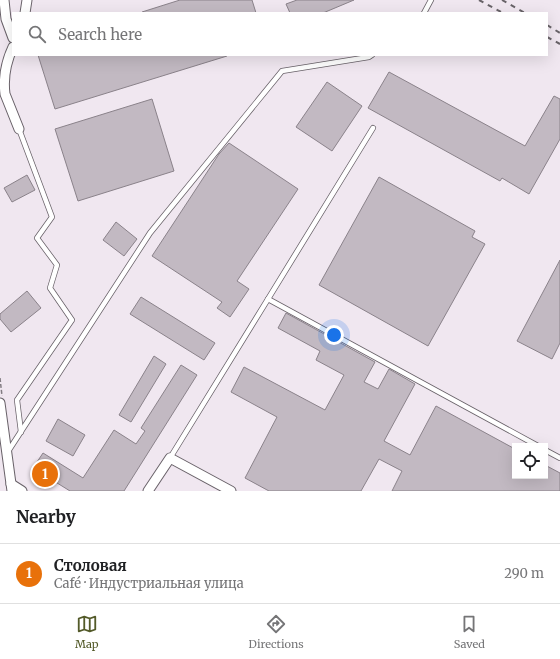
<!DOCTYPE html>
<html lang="en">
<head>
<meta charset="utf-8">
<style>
	body { margin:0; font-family:Merriweather,serif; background:#f6f6f6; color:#202124 }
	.controls { position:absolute; right:12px; bottom:12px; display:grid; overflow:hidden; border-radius:0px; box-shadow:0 4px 16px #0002 }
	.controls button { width:36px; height:36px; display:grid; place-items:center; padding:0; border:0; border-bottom:1px solid #e0e0e0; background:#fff; color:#202124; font:20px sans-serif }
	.you { position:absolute; left:334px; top:335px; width:14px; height:14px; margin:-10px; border:3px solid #fff; border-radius:50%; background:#1a73e8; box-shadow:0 0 0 6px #1a73e833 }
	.badge { display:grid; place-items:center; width:26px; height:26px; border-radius:50%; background:#535a29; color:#fff; font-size:13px; font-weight:700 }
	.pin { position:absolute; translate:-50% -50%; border:2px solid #fff; box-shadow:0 1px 4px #0006 }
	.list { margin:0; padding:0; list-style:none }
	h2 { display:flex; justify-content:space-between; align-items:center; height:52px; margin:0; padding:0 16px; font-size:17px }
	h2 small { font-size:13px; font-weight:400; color:#757577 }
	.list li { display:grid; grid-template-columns:26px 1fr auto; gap:12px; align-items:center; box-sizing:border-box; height:60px; padding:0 16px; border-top:1px solid #e0e0e0 }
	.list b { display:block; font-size:15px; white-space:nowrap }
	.list p { margin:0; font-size:13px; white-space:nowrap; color:#757577 }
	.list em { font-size:13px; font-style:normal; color:#757577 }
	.icon { flex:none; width:22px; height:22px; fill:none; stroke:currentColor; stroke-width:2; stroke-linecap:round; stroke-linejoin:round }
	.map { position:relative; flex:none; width:560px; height:491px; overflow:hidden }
	.search { position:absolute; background:#fff; box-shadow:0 4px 16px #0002; left:12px; right:12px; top:12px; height:44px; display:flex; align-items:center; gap:10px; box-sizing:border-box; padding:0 14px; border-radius:0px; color:#757577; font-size:15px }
	.sheet { height:112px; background:#fff }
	nav { display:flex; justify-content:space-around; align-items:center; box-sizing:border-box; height:56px; border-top:1px solid #e0e0e0; background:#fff; font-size:11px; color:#757577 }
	nav a { display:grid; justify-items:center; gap:2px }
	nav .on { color:#535a29 }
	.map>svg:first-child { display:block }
	.building { fill:#c2b9c2; stroke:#8a828a }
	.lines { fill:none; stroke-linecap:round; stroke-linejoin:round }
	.lane-casing { stroke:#696269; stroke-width:6 }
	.street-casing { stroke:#696269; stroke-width:11 }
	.path { stroke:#837d83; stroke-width:1.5; stroke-dasharray:4 2; stroke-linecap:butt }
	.lane { stroke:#fff; stroke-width:4.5 }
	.street { stroke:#fff; stroke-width:9 }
	.rail { stroke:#686368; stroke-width:2; stroke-dasharray:5 5; stroke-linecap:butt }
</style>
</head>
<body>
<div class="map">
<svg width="560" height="491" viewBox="0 0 560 491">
	<rect width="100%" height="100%" fill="#f0e7f0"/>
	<!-- building -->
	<g class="building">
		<polygon points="180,0 252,0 256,13 142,13 142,12"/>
		<polygon points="297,0 354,0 323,13 290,13 286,4"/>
		<polygon points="38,55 227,55 227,56 55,109"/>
		<polygon points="389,72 525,146 554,96 560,99 560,139 529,194 502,178 500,181 368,108"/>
		<polygon points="327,82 362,106 332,151 296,127"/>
		<polygon points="152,99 174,171 78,201 55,129"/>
		<polygon points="229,143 298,189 237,281 249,289 230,317 217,308 222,302 152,256 219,154"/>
		<polygon points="27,175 35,190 12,202 4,188"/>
		<polygon points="379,177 475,231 472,237 485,244 428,346 319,285"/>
		<polygon points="116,222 137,239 124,256 103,240"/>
		<polygon points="560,260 560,343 552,359 517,341"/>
		<polygon points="27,291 41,308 11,332 0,319 0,314"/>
		<polygon points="141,297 215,343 204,360 130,314"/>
		<polygon points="286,313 375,362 364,382 378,389 389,369 415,384 384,441 410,455 436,406 515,449 515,476 545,476 545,465 560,473 560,491 392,491 402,471 379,459 361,491 269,491 245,478 277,417 231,392 244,367 325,410 344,375 316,360 320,351 278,328"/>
		<polygon points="154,356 166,364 131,422 119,415"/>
		<polygon points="181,365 197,375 124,491 70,491 33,468 43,453 83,478 114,430 136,444 145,431 141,428"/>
		<polygon points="58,419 85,435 73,456 46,441"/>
	</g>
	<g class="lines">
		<defs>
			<g id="lane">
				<polyline points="424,13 431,0"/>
				<polyline points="19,129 52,217 37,238 57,265 50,288 72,320 17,400 21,432"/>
				<polyline points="268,299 373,128"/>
				<polyline points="545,450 560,458"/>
				<polyline points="7,453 150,233 282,71 369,57 372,55"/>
				<polyline points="170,458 268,299 538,446"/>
			</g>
			<g id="street">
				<polyline points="4,0 6,19 13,38"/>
				<polyline points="25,13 27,0"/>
				<path d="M13 47C6 62 3 78 5 94L19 129"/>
				<polyline points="0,403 12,491"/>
				<polyline points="11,484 22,491"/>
				<polyline points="148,491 170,458 231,491"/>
			</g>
		</defs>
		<!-- lane casing -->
		<use href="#lane" class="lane-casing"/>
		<!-- street casing -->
		<use href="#street" class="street-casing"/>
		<!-- path -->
		<polyline class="path" points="0,378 2,396"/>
		<!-- lane -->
		<use href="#lane" class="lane"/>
		<!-- street -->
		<use href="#street" class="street"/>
		<!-- rail -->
		<g class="rail">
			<polyline points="479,0 503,13"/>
			<polyline points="502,0 525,13"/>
			<polyline points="547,25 560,33"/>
			<polyline points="547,37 560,44"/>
		</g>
	</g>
</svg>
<div class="controls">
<button><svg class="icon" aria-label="locate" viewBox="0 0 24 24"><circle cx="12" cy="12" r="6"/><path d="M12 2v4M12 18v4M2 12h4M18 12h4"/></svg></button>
</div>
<div class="you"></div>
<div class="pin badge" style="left:45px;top:474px;background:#e8710a">1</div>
<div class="search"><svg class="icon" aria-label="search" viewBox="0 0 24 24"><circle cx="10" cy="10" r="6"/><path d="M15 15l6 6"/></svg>Search here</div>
</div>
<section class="sheet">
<h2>Nearby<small></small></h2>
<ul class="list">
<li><span class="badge" style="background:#e8710a">1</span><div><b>Столовая</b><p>Café · Индустриальная улица</p></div><em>290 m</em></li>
</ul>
</section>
<nav>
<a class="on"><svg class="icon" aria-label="map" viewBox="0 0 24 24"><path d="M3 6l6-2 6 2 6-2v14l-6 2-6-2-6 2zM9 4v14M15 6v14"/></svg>Map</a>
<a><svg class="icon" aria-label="directions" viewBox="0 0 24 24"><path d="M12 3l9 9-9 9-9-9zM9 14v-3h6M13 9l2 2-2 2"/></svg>Directions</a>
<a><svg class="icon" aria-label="saved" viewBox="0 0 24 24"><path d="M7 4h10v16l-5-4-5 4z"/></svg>Saved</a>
</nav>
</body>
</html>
